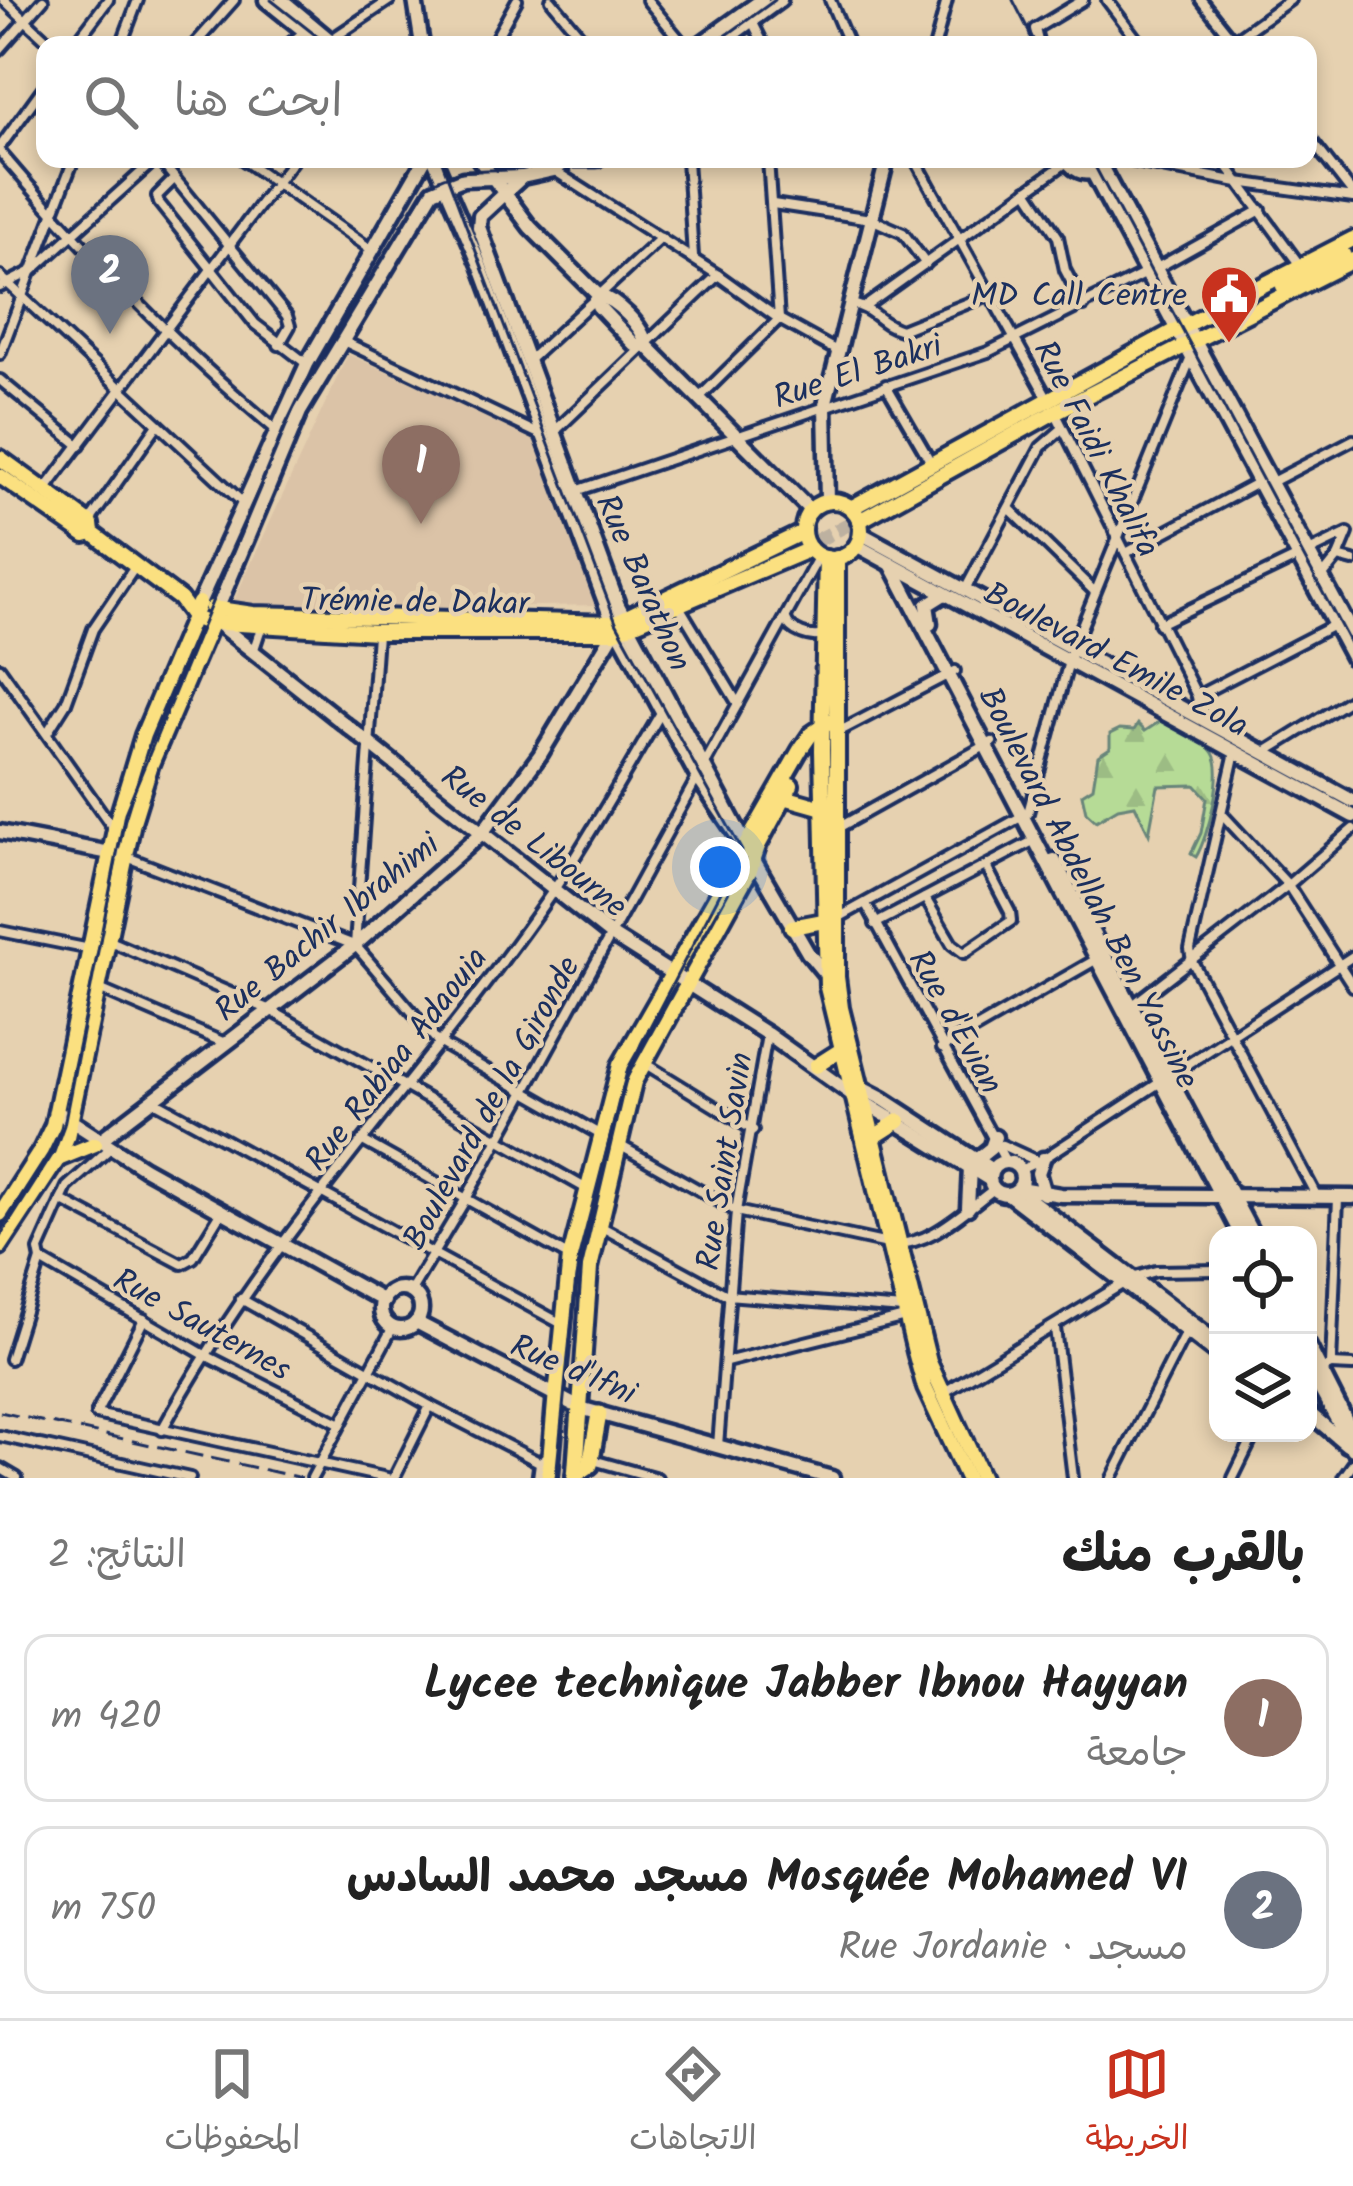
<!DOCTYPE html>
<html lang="ar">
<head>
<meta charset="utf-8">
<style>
	body { margin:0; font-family:Kalam,"Playpen Sans Arabic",sans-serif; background:#f2f2f2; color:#222; direction:rtl }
	.controls { position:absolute; right:36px; bottom:36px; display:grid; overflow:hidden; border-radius:24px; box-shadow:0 6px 18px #0003 }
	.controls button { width:108px; height:108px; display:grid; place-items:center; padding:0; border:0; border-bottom:3px solid #e0e0e0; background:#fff; color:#222; font:60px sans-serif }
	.you { position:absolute; left:720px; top:867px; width:42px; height:42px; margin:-30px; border:9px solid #fff; border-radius:50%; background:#1a73e8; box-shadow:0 0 0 18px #1a73e833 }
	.badge { display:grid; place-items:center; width:78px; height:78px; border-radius:50%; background:#c8321e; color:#fff; font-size:39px; font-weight:700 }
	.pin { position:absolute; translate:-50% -99px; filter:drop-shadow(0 3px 6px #0008) }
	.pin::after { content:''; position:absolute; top:63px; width:42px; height:36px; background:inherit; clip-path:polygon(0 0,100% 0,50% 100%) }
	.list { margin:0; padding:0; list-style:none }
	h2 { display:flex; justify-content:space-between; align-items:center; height:156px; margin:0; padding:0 48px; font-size:51px }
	h2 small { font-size:39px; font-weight:400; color:#767676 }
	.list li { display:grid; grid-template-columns:78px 1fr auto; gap:36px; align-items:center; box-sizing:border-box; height:168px; margin:0 24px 24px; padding:0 24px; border:3px solid #e0e0e0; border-radius:24px }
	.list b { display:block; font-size:45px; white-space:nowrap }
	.list p { margin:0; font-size:39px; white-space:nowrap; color:#767676 }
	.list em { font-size:39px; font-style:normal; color:#767676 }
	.icon { flex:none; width:66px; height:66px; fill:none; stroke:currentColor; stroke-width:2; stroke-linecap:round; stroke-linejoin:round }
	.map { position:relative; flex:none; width:1353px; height:1478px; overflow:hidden; direction:ltr }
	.search { position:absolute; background:#fff; box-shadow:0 6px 18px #0003; left:36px; right:36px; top:36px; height:132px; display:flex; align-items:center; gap:30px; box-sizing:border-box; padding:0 42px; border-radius:24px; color:#767676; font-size:45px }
	.sheet { height:540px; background:#fff }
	nav { display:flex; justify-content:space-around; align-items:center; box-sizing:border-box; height:168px; border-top:3px solid #e0e0e0; background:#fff; font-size:33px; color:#767676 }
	nav a { display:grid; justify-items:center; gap:6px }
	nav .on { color:#c8321e }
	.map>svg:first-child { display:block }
	.built { fill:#dbc3a7 }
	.forest { fill:url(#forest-firs); stroke:#68857a; stroke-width:3 }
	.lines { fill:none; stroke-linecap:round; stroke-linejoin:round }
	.primary-tunnel { stroke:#bdb1a0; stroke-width:14; stroke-dasharray:14 7; stroke-linecap:butt }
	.street-casing { stroke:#1b2f5e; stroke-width:16 }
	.secondary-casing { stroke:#1b2f5e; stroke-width:21 }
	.primary-casing { stroke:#1b2f5e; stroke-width:22 }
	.highway-casing { stroke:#1b2f5e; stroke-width:24 }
	.street { stroke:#e6d1b0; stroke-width:8 }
	.secondary { stroke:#e6d1b0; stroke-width:12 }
	.primary { stroke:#fbe080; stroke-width:14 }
	.highway { stroke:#fbe080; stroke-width:15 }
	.tram { stroke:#1b2f5e; stroke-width:3 }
	.rail { stroke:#1b2f5e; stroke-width:3; stroke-dasharray:18 9; stroke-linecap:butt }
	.labels { text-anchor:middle; stroke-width:9; stroke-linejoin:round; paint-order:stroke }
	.poi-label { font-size:33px; fill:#1b2f5e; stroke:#e6d1b0; text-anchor:end }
	.street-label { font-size:33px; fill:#1b2f5e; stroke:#e6d1b0 }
</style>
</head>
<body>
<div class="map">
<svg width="1353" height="1478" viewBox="0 0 1353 1478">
	<defs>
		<pattern id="forest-firs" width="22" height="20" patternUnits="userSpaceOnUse" patternTransform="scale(3)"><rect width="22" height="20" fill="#b6db96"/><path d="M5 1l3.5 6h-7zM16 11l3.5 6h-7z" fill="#9cbc84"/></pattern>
	</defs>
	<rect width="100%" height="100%" fill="#e6d1b0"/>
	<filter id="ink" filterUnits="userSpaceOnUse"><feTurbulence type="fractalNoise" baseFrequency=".00833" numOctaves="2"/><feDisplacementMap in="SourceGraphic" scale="24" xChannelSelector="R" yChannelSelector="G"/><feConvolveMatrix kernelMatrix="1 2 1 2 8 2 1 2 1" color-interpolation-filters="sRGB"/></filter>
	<g filter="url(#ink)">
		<!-- built -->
		<polygon class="built" points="348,354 543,442 602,605 229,611"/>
		<!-- forest -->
		<path class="forest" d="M1165 718C1179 727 1204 739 1213 753 1225 772 1208 837 1196 857L1191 854 1201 833 1207 798 1195 785 1158 786 1149 834 1135 805 1118 808 1096 821 1086 812 1082 794 1093 787 1098 756 1110 748V734L1120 729 1134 730 1138 724 1145 731Z"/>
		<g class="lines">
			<!-- primary-tunnel -->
			<g class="primary-tunnel">
				<polyline points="1059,402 1209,325"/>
				<polyline points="917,481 1008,430"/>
				<polyline points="799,550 864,516"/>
				<polyline points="719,579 803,542"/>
			</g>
			<defs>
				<g id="street">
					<polyline points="4,0 52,45"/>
					<polyline points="551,0 588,45"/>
					<polyline points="647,0 684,45"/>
					<polyline points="830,0 849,45"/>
					<polyline points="1107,0 1141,45"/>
					<polyline points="1201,0 1237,45"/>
					<polyline points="752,21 764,45"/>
					<polyline points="332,39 390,0"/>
					<polyline points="74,45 108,0"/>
					<polyline points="121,45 138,0"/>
					<polyline points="194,45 234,0"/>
					<polyline points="288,45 304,32"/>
					<polyline points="492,45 517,0"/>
					<polyline points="935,45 947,0"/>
					<polyline points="1039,45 1035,29 1083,0"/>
					<polyline points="1227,45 1290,0"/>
					<polyline points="0,49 43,0"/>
					<polyline points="1308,136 1353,194"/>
					<polyline points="0,147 45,85"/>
					<path d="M0 152C84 251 175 345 275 429"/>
					<polyline points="159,159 287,316 290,326 279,345"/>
					<polyline points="242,159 372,250"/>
					<polyline points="687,159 693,257"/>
					<polyline points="915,159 1048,399"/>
					<polyline points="1120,159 1238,182 1353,198"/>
					<polyline points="1222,159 1299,264"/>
					<polyline points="555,171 718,275 779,319 837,351"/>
					<polyline points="174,179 157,196 159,203 255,324 307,364"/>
					<polyline points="1027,190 1058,237 1065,270 1084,306"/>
					<polyline points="773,204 871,219 903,233 926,264"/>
					<polyline points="1157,268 1261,210"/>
					<polyline points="0,276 243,503"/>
					<polyline points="0,287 32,271 156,159"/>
					<path d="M850 304C874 307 878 324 901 330L991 294"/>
					<polyline points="866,306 1067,162"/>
					<polyline points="343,341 541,435"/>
					<polyline points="0,354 74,159"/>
					<polyline points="528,361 661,238"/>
					<polyline points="0,380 80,446"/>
					<polyline points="886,385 933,466"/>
					<polyline points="699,398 779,319 768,159"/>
					<polyline points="1055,412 1197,696 1200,717"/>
					<polyline points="554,432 718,275"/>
					<polyline points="1270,483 1353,440"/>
					<polyline points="46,489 294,159"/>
					<polyline points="576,491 988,352 1146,273"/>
					<polyline points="1009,508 1094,591"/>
					<polyline points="90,521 158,424"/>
					<polyline points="1126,553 1257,483"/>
					<polyline points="1338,557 1353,561"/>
					<polyline points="965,590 1041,447 1063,428"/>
					<polyline points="679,606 738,704"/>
					<path d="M786 619C790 632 811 639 823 635"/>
					<polyline points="1159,624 1348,533 1338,557 1322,577"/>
					<polyline points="377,634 355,945 438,1042 601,1135"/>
					<polyline points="253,652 261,628"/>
					<polyline points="0,668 113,828"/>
					<polyline points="1197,696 1334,625"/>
					<polyline points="838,732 955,671"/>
					<polyline points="47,733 66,703 93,629 135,567"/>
					<polyline points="1235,752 1190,949 1192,961 1316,1195"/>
					<polyline points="1264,753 1353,698"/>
					<polyline points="1222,814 1288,885 1353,986"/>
					<polyline points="836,829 992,742"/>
					<polyline points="127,857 354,945"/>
					<polyline points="925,898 952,944 964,953 1011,921 1010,912 986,866"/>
					<polyline points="866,904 1006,1162"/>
					<polyline points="838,918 1028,813 1072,650 1190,360"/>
					<polyline points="875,924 1035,840"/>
					<polyline points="0,931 90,949"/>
					<polyline points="110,941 270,1010 587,1189"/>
					<polyline points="99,989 225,1043"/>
					<polyline points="1129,1008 1288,885 1353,829"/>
					<polyline points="942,1048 1097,959"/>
					<polyline points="644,1063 753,1130"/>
					<polyline points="154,1101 562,1324"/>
					<polyline points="363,1141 570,1257"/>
					<polyline points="1002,1145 1037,1161"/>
					<path d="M621 1146 736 1211 888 1244C928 1248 963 1212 994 1189"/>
					<polyline points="107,1151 67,1187 39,1250 41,1260 203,1354 341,1424"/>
					<polyline points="1020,1170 1043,1159 1353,956"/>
					<polyline points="61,1200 182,1264 193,1258 222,1211"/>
					<polyline points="600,1226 727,1295 903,1309"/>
					<polyline points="410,1292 467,1197 819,556"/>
					<polyline points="241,1299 430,1406 541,1463"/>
					<polyline points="144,1319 96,1414 387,1478"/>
					<polyline points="1055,1328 1073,1478"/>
					<polyline points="10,1359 41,1260"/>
					<polyline points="726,1362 905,1317"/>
					<polyline points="1331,1365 1353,1366"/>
					<polyline points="1321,1370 1331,1365 1338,1198"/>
					<polyline points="943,1393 1132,1278 1156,1271 1218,1270"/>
					<path d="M162 1430C268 1234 427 1074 553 891 592 833 626 771 662 711"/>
					<polyline points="0,1436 190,1478"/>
					<polyline points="718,1446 736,1211 767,1035"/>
					<polyline points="593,1460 657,1478"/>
					<polyline points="0,1468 17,1478"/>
					<polyline points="312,1478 393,1327"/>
					<polyline points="394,1478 430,1406"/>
					<polyline points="1112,1478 1187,1330"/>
					<polyline points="1233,1478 1255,1433"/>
					<polyline points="1343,1478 1353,1464"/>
				</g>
				<g id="secondary">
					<polyline points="266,0 322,45"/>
					<polyline points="282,0 336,45"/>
					<polyline points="415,0 422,45"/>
					<polyline points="699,45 762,0"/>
					<polyline points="718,45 780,0"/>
					<polyline points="434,159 480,265 609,613 698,778 746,849"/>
					<path d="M479 159 530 227 598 295C616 300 643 326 646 345L810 510"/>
					<polyline points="569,159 597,159"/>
					<polyline points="570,159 554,170 522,177 480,216 479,227 618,605 754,860 808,953 826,975"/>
					<path d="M1066 159C1078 177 1097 177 1109 159"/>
					<polyline points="480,160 503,159"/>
					<polyline points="1102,168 1353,635"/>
					<polyline points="1093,173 1353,659"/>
					<polyline points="598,295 598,306 635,345 646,345"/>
					<polyline points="827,501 825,405 887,159"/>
					<polyline points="860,533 1353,801"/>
					<polyline points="856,545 1353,816"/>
					<polyline points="891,564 1241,1235"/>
					<polyline points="199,603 307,364 425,159"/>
					<polyline points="217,610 300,412 433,191 463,179 522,177"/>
					<polyline points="930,624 927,605 943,595"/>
					<polyline points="221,626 611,935 767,1034 854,1096 990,1180"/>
					<polyline points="0,832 126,856"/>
					<polyline points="1054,860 1253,1235"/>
					<polyline points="856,1085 883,1099 992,1170"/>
					<polyline points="56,1111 144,1168 384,1301"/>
					<polyline points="95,1144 355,945 482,833 540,755 614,632"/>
					<polyline points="1043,1159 1038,1173 1044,1194"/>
					<polyline points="976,1160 991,1148 995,1137"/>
					<circle cx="1006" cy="1178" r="16"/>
					<polyline points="1019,1188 1061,1195 1353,1197"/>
					<polyline points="1019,1191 1218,1343"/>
					<polyline points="1008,1194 1218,1355"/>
					<polyline points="968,1208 970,1167"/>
					<circle cx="401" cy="1309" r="20"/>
					<polyline points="416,1322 580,1408 832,1478"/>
					<polyline points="1308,1345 1353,1434"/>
					<polyline points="1308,1367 1353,1449"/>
					<polyline points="1308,1412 1347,1445"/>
					<polyline points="540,1478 542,1463 550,1457"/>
				</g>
				<g id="primary">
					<polyline points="1283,286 1343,254"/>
					<polyline points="0,458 91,524 92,533 180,599 194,618 205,622 377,632 614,632 810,549"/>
					<polyline points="0,476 85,535 92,533"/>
					<circle cx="832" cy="530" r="29"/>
					<polyline points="851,508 1176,330 1353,239"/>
					<polyline points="859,521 1055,412 1353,260"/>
					<polyline points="826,558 822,750 827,987 915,1352 925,1388 967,1478"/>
					<polyline points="837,558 837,977 841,1008 929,1362 982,1478"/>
					<polyline points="212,608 253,614 614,623 803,532"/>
					<polyline points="784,797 823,808"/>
					<polyline points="792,927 834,919"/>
					<polyline points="816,1066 841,1050"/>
					<polyline points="874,1137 899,1121"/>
					<polyline points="58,1159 95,1144"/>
					<polyline points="0,1214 41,1150 53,1125 117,820 143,735 199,603"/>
					<polyline points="0,1247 58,1159 67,1137 133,822 151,764 217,610"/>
					<polyline points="556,1397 570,1257 620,1065 800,750 811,734 830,721"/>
					<polyline points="580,1408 590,1268 634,1082 750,870 758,846 791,785"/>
				</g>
				<g id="highway">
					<polyline points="575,1475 590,1465 599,1414"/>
					<polyline points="549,1478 556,1397"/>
					<polyline points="575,1478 580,1408"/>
				</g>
			</defs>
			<!-- street casing -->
			<use href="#street" class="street-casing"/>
			<!-- secondary casing -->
			<use href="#secondary" class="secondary-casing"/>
			<!-- primary casing -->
			<use href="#primary" class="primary-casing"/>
			<!-- highway casing -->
			<use href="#highway" class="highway-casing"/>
			<!-- street -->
			<use href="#street" class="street"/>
			<!-- secondary -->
			<use href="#secondary" class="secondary"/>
			<!-- primary -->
			<use href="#primary" class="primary"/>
			<!-- highway -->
			<use href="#highway" class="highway"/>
			<!-- tram -->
			<g class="tram">
				<polyline points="271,0 328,45"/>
				<polyline points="1013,0 1036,45"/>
				<polyline points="713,45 775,0"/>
				<polyline points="441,159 616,622 742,851 641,1044 621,1092 576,1277 556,1478"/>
				<polyline points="1091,159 1353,649"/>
				<path d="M0 1237 54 1152 64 1125 125 813 283 430 306 383 428 185C468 158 519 180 561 159"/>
			</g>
			<!-- rail -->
			<polyline class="rail" points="0,1412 302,1478"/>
		</g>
	</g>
	<!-- icons -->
	<defs>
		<symbol id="civic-pin" viewBox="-11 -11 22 30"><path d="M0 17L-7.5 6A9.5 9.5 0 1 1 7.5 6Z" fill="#c8321e" stroke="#e6d1b0"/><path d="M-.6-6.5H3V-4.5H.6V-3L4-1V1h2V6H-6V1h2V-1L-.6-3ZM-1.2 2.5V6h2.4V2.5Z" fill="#fff"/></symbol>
	</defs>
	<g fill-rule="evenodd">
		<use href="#civic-pin" x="1196" y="261" width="66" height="90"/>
	</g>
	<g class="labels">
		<!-- poi labels -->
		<g class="poi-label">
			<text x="1187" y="306">MD Call Centre</text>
		</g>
		<!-- street labels -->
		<g class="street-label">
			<text transform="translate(857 370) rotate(-18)" y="12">Rue El Bakri</text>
			<text transform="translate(1098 448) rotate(63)" y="12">Rue Faidi Khalifa</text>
			<text transform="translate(645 582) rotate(66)" y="12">Rue Barathon</text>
			<text transform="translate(415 600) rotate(1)" y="12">Trémie de Dakar</text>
			<text transform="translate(1117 658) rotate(28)" y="12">Boulevard Emile Zola</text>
			<text transform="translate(535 840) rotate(38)" y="12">Rue de Libourne</text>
			<text transform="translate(1090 887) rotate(63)" y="12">Boulevard Abdellah Ben Yassine</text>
			<text transform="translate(326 926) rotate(-39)" y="12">Rue Bachir Ibrahimi</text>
			<text transform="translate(957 1021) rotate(61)" y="12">Rue d'Evian</text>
			<text transform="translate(395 1058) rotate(-52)" y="12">Rue Rabiaa Adaouia</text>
			<text transform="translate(490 1102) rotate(-61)" y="12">Boulevard de la Gironde</text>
			<text transform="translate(723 1161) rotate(-81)" y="12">Rue Saint Savin</text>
			<text transform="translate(203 1323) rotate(29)" y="12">Rue Sauternes</text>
			<text transform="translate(574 1368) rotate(23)" y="12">Rue d'Ifni</text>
		</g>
	</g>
</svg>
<div class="controls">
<button><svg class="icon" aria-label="locate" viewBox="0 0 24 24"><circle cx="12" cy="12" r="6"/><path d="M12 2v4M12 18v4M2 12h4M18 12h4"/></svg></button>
<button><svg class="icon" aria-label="layers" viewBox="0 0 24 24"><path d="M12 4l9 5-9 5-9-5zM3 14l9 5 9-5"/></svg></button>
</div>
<div class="you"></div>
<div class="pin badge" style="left:421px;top:524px;background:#8d6e63">1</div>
<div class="pin badge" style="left:110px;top:334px;background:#6b7280">2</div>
<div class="search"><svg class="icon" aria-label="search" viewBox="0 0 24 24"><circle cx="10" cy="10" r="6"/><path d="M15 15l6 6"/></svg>ابحث هنا</div>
</div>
<section class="sheet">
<h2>بالقرب منك<small>النتائج: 2</small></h2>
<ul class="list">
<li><span class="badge" style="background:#8d6e63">1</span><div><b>Lycee technique Jabber Ibnou Hayyan</b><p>جامعة</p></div><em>420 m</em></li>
<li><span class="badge" style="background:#6b7280">2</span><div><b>Mosquée Mohamed VI مسجد محمد السادس</b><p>مسجد · Rue Jordanie</p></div><em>750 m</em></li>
</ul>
</section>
<nav>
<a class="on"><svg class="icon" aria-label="map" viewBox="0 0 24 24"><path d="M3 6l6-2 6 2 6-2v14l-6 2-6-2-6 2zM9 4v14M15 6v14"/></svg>الخريطة</a>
<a><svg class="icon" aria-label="directions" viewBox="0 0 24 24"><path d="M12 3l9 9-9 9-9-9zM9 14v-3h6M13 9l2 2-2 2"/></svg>الاتجاهات</a>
<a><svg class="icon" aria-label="saved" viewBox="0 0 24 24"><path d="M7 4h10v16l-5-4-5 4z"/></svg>المحفوظات</a>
</nav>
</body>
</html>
